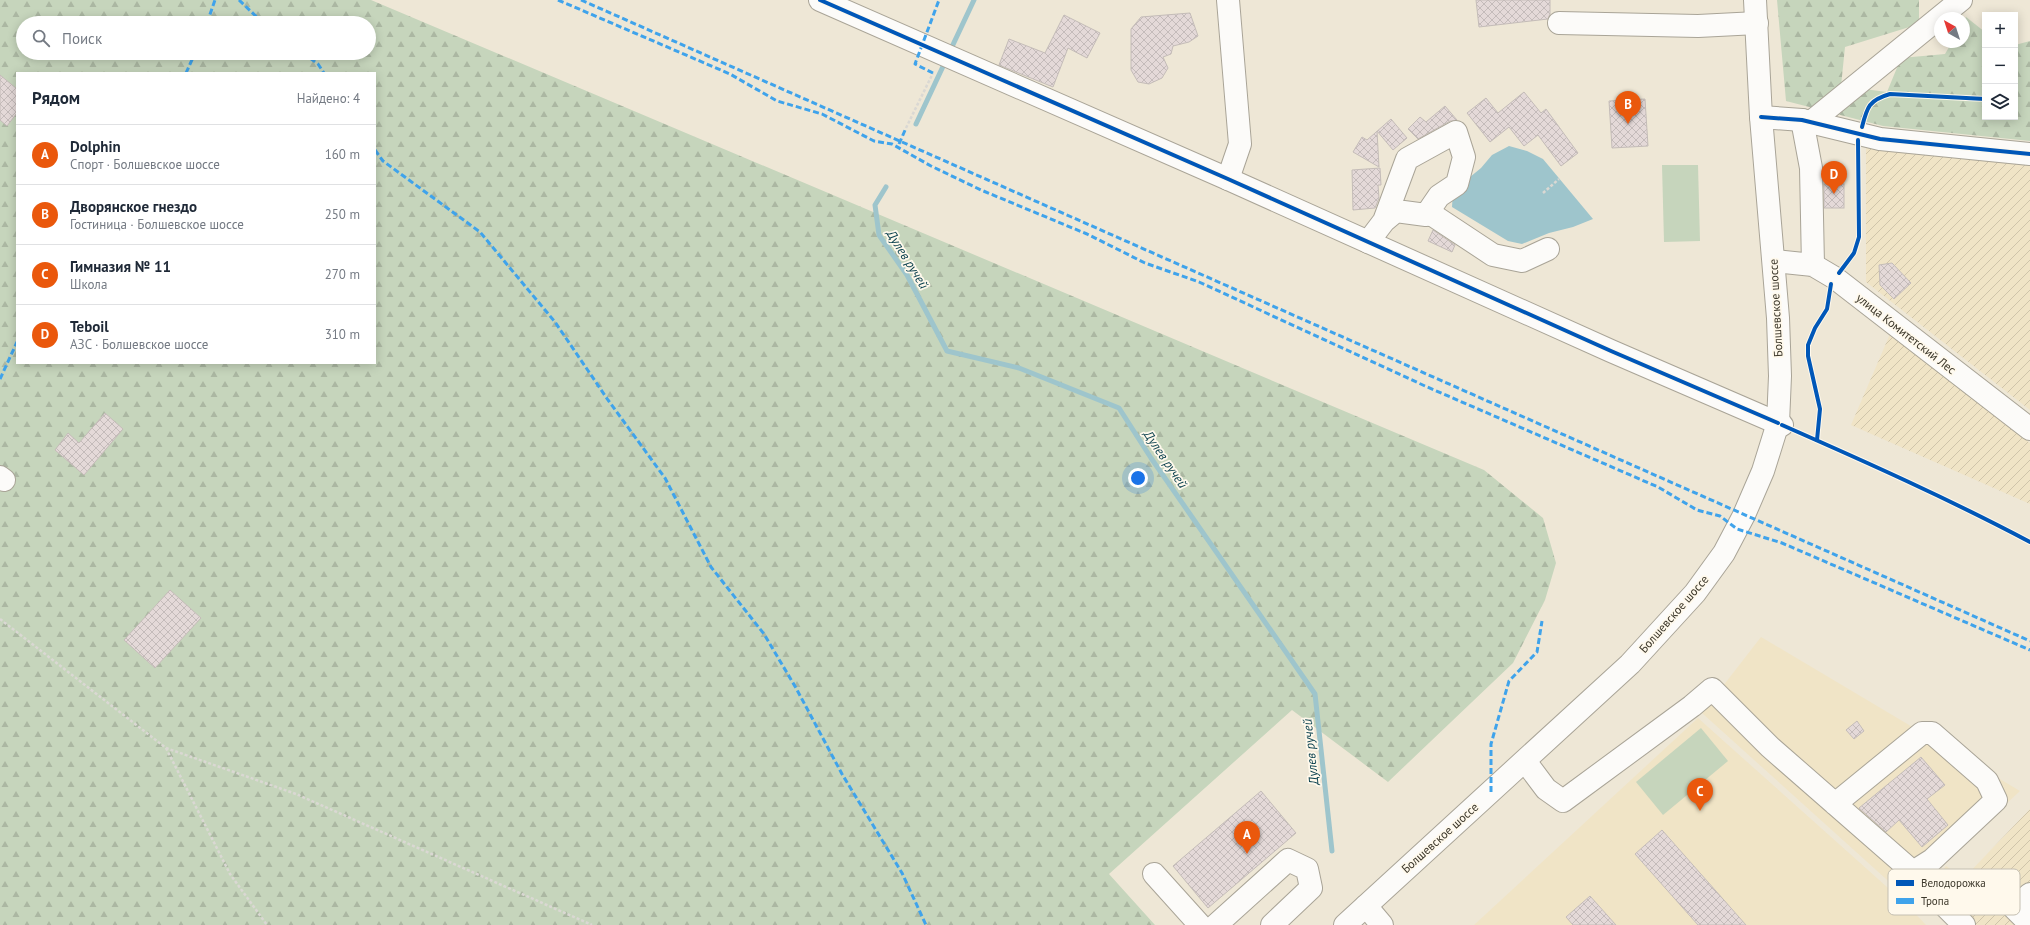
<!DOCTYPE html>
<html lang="ru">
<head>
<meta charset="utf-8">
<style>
	body { margin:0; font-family:"PT Sans",sans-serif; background:#f6f6f7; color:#1f2937 }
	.controls { position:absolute; right:12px; top:12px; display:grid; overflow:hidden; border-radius:0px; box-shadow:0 2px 10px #0003 }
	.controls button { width:36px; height:36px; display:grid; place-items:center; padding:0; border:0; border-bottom:1px solid #e0e1e3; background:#fff; color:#1f2937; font:20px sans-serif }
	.compass { position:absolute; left:1934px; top:12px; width:36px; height:36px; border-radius:50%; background:#fff; box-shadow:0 2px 10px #0003; rotate:321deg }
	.you { position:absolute; left:1138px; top:478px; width:14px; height:14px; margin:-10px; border:3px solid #fff; border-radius:50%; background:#1a73e8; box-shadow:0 0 0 6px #1a73e833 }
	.badge { display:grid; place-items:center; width:26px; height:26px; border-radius:50%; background:#ea580c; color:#fff; font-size:13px; font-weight:700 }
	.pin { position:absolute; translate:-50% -33px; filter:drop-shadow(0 1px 2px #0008) }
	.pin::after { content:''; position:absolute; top:21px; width:14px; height:12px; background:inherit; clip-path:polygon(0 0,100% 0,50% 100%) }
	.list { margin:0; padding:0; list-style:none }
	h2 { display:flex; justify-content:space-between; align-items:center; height:52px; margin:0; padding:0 16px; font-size:17px }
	h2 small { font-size:13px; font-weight:400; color:#747a83 }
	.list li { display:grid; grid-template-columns:26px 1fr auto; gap:12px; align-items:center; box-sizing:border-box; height:60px; padding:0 16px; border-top:1px solid #e0e1e3 }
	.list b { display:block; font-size:15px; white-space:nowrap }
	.list p { margin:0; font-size:13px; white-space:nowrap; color:#747a83 }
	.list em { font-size:13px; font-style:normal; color:#747a83 }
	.icon { flex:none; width:22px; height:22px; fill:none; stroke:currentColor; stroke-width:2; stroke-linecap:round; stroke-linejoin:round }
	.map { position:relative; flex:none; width:2030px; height:925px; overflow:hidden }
	.search { position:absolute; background:#fff; box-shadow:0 2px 10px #0003; left:16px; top:16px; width:360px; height:44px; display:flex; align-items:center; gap:10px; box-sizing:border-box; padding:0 14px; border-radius:22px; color:#747a83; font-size:15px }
	.panel { position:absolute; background:#fff; box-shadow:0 2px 10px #0003; left:16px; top:72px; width:360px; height:292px; border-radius:0px }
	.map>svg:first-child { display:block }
	.built { fill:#f0e4c6 }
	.industrial { fill:url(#industrial-furrows) }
	.forest { fill:url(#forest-firs); fill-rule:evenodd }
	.pitch { fill:#c6d5bc }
	.water { fill:#9ec5cc }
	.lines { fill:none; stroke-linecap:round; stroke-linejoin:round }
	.stream { stroke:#9ec5cc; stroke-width:5 }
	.building { fill:url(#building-cross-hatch); stroke:#c4bcb8 }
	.minor-casing { stroke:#a9a497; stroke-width:24 }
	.major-casing { stroke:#a9a497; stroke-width:24 }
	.path { stroke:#dad8d3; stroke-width:2.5; stroke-dasharray:3 2; stroke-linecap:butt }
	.minor { stroke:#fcfbf9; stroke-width:22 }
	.major { stroke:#fcfbf9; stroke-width:22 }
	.quiet { stroke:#3fa3eb; stroke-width:3; stroke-dasharray:6 3; stroke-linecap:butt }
	.cycleway-casing { stroke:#fff9ec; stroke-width:6 }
	.cycleway { stroke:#0057b8; stroke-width:4 }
	.labels { text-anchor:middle; stroke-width:3.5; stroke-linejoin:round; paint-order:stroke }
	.street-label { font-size:12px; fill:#3c372a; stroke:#fff9ec }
	.water-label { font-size:13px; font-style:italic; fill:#073e4c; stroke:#fff9ec }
	.key { fill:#fff9ec; stroke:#c4bfb2; stroke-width:1 }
	.key-label { font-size:11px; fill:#3c372a }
</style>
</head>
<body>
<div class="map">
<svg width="2030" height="925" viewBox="0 0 2030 925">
	<defs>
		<pattern id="industrial-furrows" width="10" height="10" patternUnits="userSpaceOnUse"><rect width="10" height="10" fill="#f0e4c6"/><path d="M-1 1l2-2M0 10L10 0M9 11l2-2" fill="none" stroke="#cfc4aa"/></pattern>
		<pattern id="forest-firs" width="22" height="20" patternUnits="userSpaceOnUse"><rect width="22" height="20" fill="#c6d5bc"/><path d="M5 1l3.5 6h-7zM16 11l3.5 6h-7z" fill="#abb7a2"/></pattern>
		<pattern id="building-cross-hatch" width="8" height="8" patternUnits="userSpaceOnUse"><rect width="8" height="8" fill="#e4d9d8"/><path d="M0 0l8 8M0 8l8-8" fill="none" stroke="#c4bbba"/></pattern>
	</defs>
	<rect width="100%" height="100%" fill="#eee7d6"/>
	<!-- built -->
	<g class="built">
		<polygon points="1761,637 2020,791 1906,897 1702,713"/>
		<polygon points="1698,718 1906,904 1926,925 1474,925"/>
	</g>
	<!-- industrial -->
	<g class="industrial">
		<polygon points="1866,147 2030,164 2030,410 1866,282"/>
		<polygon points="1890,334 1921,354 2030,443 2030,504 1851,425"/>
		<polygon points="2030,809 2030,925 1948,925 1922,896 1946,866 1964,878"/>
	</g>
	<!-- forest -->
	<g class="forest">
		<path d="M0 0H371L1484 470 1543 518 1556 563 1545 600 1513 663 1388 782 1292 710 1109 874 1155 925H0ZM23 23H369V53H23ZM17 73H375V363H17Z"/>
		<polygon points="1777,0 1919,0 1919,24 1845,47 1841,86 1887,92 1901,58 1945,54 1952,42 1964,42 1964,20 1966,17 1985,32 1985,117 2015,117 2015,45 2030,41 2030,141 1883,126 1786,101"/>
	</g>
	<!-- pitch -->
	<g class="pitch">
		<polygon points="1662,165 1698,165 1700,241 1664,242"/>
		<polygon points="1701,728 1728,761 1663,815 1636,782"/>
	</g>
	<!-- water -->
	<polygon class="water" points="1509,146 1527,151 1543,159 1593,219 1573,227 1549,233 1522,244 1508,241 1452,207 1453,191 1481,168 1492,155"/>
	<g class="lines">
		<!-- stream -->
		<g class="stream">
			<polyline points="950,51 974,0"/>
			<polyline points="916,124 946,60"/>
			<polyline points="886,187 875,205 879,235 907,275 947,351 1019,368 1119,408 1151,458 1315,694 1332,851"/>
		</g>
	</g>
	<!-- building -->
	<g class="building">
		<polygon points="1476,0 1550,0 1550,14 1548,19 1479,27"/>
		<polygon points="1190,13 1198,36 1189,42 1173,46 1171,54 1163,57 1168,68 1162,78 1149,84 1138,82 1131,70 1131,29 1141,17"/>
		<polygon points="1064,15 1100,33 1087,58 1068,48 1053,87 999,65 1009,39 1045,53"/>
		<polygon points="0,75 17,89 17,113 7,126 0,120"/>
		<polygon points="1524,92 1541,113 1546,109 1578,153 1561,166 1538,135 1524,146 1509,127 1490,142 1467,113 1486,98 1498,113"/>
		<polygon points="1645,99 1648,146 1612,148 1609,101"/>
		<polygon points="1445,106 1457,120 1450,121 1418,139 1408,129 1420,117 1426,122"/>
		<polygon points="1391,119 1407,138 1393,150 1377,131 1379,167 1353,152 1362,137 1367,140"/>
		<polygon points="1380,168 1381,185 1378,185 1379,198 1375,208 1353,210 1352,170"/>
		<rect x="1824" y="184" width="20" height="24"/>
		<polygon points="1433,230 1455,245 1452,252 1428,241"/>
		<polygon points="1892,263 1911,283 1894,299 1880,285 1879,265"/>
		<polygon points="105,413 123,429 84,475 55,450 68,433 79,443"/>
		<polygon points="170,590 201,618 155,668 124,640"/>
		<polygon points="1857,721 1864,731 1854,739 1846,730"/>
		<polygon points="1921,757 1945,785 1927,799 1948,825 1922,847 1899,820 1886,832 1859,808"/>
		<polygon points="1261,791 1296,833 1208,908 1173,866"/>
		<polygon points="1662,830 1746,925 1698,925 1635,854"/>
		<polygon points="1590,896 1616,925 1573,925 1566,917"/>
	</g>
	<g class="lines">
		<defs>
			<g id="minor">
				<polyline points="820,0 1228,179 1611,351 1782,425"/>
				<polyline points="1228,0 1240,144 1228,179"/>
				<polyline points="1559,23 1698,26 1757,23"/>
				<polyline points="1761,117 1802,120 1880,139 2030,154"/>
				<polyline points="1802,120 1811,168 1813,265"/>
				<polyline points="1811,122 1961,0"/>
				<polyline points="1428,212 1493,255 1522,261 1548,249"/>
				<polyline points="1368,242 1384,221 1407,159 1456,132 1464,157 1457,184 1439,196 1426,215 1396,211 1384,221"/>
				<polyline points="1774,261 1813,265 1835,278 2030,429"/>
				<polyline points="0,477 4,480"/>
				<polyline points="1525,761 1546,789 1563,801 1692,706 1712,689 1770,747 1913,872 1932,860 1996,800 1987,781 1932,733 1922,733 1835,804"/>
				<polyline points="1154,874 1200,925"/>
				<polyline points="2030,894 2014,908 2030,924"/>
				<polyline points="1940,901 1964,925"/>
				<polyline points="1366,906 1382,925"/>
				<polyline points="1216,925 1288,860 1307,869 1311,888 1272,925"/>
			</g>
			<polyline id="major" points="1345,925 1630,664 1695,593 1724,553 1744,515 1763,471 1778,423 1780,376 1778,318 1761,117 1755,0"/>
		</defs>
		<!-- minor casing -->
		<use href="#minor" class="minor-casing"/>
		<!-- major casing -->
		<use href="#major" class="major-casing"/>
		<!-- path -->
		<g class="path">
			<polyline points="906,128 933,73"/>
			<polyline points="1543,193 1559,179"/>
			<polyline points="0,619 166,748 296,794 592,925"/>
			<polyline points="166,748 230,874 267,925"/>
		</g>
		<!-- minor -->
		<use href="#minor" class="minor"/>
		<!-- major -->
		<use href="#major" class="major"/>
		<!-- quiet -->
		<g class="quiet">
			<polyline points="239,0 263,23"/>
			<polyline points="558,0 730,74 777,101 822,114 874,141 892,144 931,166 981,190 1087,234 1145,263 1199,282 1425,386 1658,487 1697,510 1720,516 1737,529 1782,543 2030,650"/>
			<polyline points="581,0 2030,641"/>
			<polyline points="207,23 215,0"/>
			<polyline points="303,53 318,64 324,73"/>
			<polyline points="186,73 195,53"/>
			<polyline points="933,73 915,64 939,0"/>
			<polyline points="899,144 906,128"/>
			<polyline points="375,150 383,161 480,232 555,322 608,400 665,478 711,567 764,634 796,688 842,774 902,873 926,925"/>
			<polyline points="0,379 17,342"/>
			<polyline points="1491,792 1491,744 1509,681 1537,652 1542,621"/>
		</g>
		<defs>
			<g id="cycleway">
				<polyline points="820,0 1228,179 1611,351 1778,423"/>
				<polyline points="1761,117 1802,120 1880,139 2030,154"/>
				<path d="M1862 127C1867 107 1869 100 1890 94L1985 99"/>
				<polyline points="1839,273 1854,253 1859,237 1858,140"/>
				<path d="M1782 425C1866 462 1949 499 2030 542"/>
				<polyline points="1817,440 1820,409 1808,356 1808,345 1815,328 1827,309 1831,284"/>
			</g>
		</defs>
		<!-- cycleway casing -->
		<use href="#cycleway" class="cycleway-casing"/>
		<!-- cycleway -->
		<use href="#cycleway" class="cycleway"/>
	</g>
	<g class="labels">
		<!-- street labels -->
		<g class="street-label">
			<text transform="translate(1776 308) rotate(-93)" y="4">Болшевское шоссе</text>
			<text transform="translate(1906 334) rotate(38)" y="4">улица Комитетский Лес</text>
			<text transform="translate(1674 614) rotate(-49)" y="4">Болшевское шоссе</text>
			<text transform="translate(1440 838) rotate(-42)" y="4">Болшевское шоссе</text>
		</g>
		<!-- water labels -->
		<g class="water-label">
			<text transform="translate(908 259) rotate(58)" y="5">Дулев ручей</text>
			<text transform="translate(1166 459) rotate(56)" y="5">Дулев ручей</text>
			<text transform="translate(1310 752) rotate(-96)" y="5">Дулев ручей</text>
		</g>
	</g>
	<!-- legend -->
	<rect x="1888" y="869" width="132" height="46" rx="6" class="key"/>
	<rect x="1896" y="880" width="18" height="6" fill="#0057b8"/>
	<rect x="1896" y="898" width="18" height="6" fill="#3fa3eb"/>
	<g class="key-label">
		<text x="1921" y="887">Велодорожка</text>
		<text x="1921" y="905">Тропа</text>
	</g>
</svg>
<div class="controls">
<button>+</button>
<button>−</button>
<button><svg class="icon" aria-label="layers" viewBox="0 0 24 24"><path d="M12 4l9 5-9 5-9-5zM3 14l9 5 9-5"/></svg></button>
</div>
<svg class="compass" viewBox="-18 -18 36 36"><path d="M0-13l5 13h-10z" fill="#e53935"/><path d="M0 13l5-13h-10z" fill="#747a83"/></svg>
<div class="you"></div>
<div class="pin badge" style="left:1247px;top:854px">A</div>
<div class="pin badge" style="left:1628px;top:124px">B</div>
<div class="pin badge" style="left:1700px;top:811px">C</div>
<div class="pin badge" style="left:1834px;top:194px">D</div>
<div class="search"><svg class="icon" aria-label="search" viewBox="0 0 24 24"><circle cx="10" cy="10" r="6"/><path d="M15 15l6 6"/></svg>Поиск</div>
<section class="panel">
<h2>Рядом<small>Найдено: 4</small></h2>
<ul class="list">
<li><span class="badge">A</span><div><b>Dolphin</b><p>Спорт · Болшевское шоссе</p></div><em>160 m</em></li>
<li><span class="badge">B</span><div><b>Дворянское гнездо</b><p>Гостиница · Болшевское шоссе</p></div><em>250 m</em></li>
<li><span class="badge">C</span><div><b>Гимназия № 11</b><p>Школа</p></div><em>270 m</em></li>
<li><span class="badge">D</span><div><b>Teboil</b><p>АЗС · Болшевское шоссе</p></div><em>310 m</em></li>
</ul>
</section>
</div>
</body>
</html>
